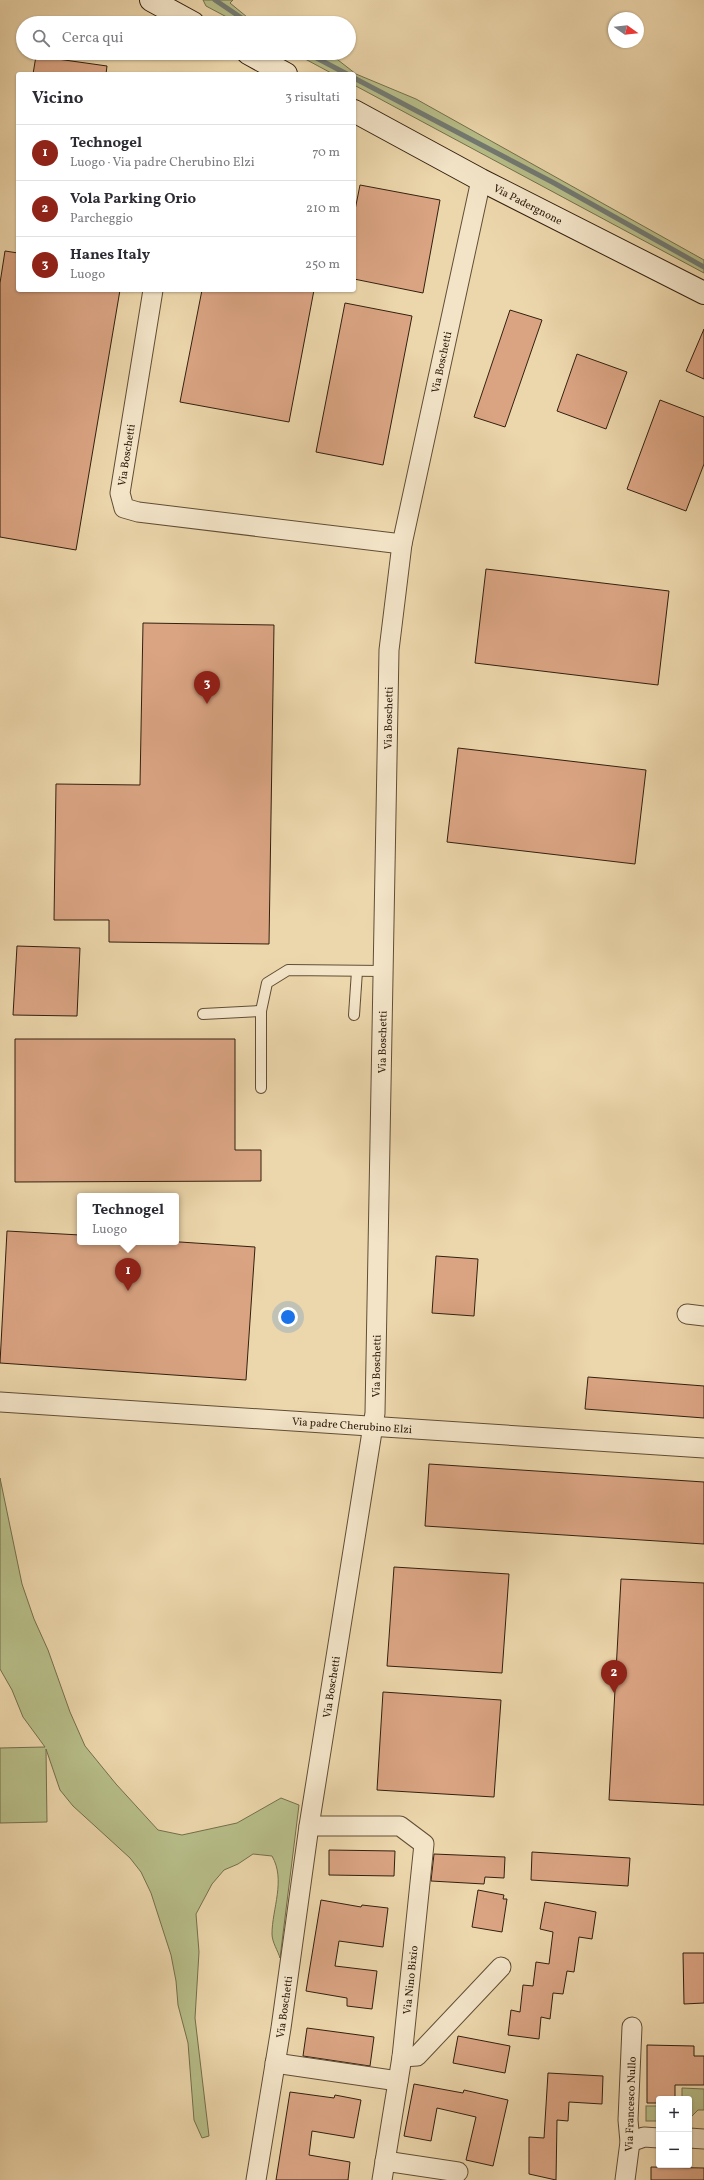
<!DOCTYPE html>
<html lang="it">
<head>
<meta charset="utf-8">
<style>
	body { margin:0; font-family:Vollkorn,serif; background:#f7f7f7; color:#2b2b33 }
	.controls { position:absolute; right:12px; bottom:12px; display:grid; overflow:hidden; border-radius:4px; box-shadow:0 1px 3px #0004 }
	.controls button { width:36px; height:36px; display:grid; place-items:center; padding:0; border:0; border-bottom:1px solid #e1e1e2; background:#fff; color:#2b2b33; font:20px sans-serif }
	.compass { position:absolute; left:608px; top:12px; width:36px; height:36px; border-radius:50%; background:#fff; box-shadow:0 1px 3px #0004; rotate:105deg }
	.you { position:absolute; left:288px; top:1317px; width:14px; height:14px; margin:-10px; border:3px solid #fff; border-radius:50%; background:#1a73e8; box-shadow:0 0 0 6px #1a73e833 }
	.badge { display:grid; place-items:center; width:26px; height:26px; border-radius:50%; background:#8f2418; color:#fff; font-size:13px; font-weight:700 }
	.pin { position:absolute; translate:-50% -33px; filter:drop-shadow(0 1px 2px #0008) }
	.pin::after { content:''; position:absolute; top:21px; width:14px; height:12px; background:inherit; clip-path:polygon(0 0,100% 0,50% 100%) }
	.popup { position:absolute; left:77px; top:1193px; width:102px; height:52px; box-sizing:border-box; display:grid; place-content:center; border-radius:4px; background:#fff; filter:drop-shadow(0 1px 3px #0005); font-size:13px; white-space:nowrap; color:#7c7c81 }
	.popup b { font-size:15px; color:#2b2b33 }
	.popup::after { content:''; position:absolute; left:50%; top:100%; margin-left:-8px; border:8px solid transparent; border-top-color:#fff }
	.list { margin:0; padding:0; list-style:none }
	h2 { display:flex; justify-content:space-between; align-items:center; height:52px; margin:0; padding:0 16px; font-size:17px }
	h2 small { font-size:13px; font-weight:400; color:#7c7c81 }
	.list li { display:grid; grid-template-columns:26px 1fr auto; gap:12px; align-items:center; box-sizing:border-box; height:56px; padding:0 16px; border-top:1px solid #e1e1e2 }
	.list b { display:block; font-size:15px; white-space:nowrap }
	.list p { margin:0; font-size:13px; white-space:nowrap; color:#7c7c81 }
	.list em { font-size:13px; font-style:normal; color:#7c7c81 }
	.icon { flex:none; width:22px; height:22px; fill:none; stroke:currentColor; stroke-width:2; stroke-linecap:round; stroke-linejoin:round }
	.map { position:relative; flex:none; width:704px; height:2180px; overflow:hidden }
	.search { position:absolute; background:#fff; box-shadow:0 1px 3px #0004; left:16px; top:16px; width:340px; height:44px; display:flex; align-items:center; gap:10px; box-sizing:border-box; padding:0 14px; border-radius:22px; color:#7c7c81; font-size:15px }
	.panel { position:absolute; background:#fff; box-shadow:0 1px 3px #0004; left:16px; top:72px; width:340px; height:220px; border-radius:4px }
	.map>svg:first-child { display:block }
	.green { fill:#b7be89; stroke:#746f4c }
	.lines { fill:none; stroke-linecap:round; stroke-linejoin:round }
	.stream { stroke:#737a73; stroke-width:5 }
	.building { fill:#daa483; stroke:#32200f }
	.lane-casing { stroke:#604e36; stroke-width:12 }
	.street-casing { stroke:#604e36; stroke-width:21 }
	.secondary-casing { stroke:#32200f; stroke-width:24 }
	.lane { stroke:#f3e4c8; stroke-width:10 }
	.street { stroke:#f3e4c8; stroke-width:19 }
	.secondary { stroke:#f3e4c8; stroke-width:22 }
	.labels { text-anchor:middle; stroke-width:3.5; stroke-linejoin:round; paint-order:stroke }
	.street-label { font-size:11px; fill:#32200f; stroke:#f3e4c8 }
</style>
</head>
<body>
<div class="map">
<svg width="704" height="2180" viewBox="0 0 704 2180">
	<rect width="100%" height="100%" fill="#ecd6ab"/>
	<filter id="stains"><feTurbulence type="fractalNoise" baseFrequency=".005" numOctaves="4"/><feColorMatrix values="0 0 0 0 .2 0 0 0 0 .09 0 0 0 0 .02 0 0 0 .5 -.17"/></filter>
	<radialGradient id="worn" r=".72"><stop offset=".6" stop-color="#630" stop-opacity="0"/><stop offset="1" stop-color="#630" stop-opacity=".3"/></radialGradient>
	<!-- green -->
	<g class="green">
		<polygon points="203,0 233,0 230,3 247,17 264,23 238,23 206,6"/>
		<polygon points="294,53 329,53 356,74 416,99 704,260 704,273 354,85 354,74 333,74"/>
		<path d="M0 1478 22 1584 34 1619 48 1650 70 1712 85 1746 116 1784 158 1830 182 1835 237 1823 281 1798 299 1805 280 1958C278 1951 272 1942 272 1934 272 1909 286 1880 272 1856L253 1854 238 1864 224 1870 212 1884 196 1914 199 1952 195 2018 209 2136 202 2138 194 2120 188 2043 178 2005 176 1981 171 1955 151 1893 141 1872 130 1858 73 1806 60 1790 46 1749 47 1822 0 1823V1748L45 1747 23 1717 12 1690 0 1669Z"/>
		<polygon points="682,2088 704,2089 704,2110 698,2110 689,2119 689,2099 682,2099"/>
		<rect x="646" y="2106" width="13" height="15"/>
	</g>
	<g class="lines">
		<!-- stream -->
		<g class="stream">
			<polyline points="215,0 249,23"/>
			<polyline points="307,53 347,74"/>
			<polyline points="354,78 554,183 704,267"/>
		</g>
	</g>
	<!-- building -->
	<g class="building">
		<polygon points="36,56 107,66 106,74 33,74"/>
		<polygon points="360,185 440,200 423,293 354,279 354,215"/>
		<polygon points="5,251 18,253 18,290 120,290 76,550 0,537 0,283"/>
		<polygon points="202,290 314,290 289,422 180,402"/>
		<polygon points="345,303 412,316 383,465 316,452"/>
		<polygon points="510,310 542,320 505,427 474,417"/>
		<polygon points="704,329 704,379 686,371"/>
		<polygon points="577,354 627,372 606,429 557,411"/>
		<polygon points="660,400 704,417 704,464 686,511 627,489"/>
		<polygon points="486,569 669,591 658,685 475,663"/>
		<polygon points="143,623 274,625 269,944 109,942 109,920 54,920 56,784 140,785"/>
		<polygon points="458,748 646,770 635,864 447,842"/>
		<polygon points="17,946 80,948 77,1016 13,1015"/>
		<polygon points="15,1039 235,1039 235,1150 261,1150 261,1181 15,1182"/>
		<polygon points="7,1231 80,1235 80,1242 180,1242 255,1247 246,1380 0,1363"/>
		<polygon points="436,1256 478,1259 474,1316 432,1313"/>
		<polygon points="588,1377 704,1386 704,1418 585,1409"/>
		<polygon points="429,1464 704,1482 704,1544 425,1526"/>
		<polygon points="394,1567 509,1574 502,1673 387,1666"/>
		<polygon points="621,1579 704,1583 704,1805 609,1800"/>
		<polygon points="383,1692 501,1700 494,1797 377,1790"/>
		<polygon points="329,1850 395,1851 394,1876 329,1875"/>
		<polygon points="532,1852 630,1858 628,1886 531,1880"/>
		<polygon points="434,1854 505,1857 504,1878 485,1877 484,1884 431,1881"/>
		<polygon points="478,1890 504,1895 503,1899 507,1899 502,1932 472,1927"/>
		<polygon points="321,1900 361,1907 362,1905 388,1908 383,1947 339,1941 335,1966 377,1971 372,2009 347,2006 347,1998 306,1991"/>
		<polygon points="545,1902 596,1912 592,1939 579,1937 574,1972 567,1971 563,1994 553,1993 550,2019 541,2017 539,2039 508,2035 511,2010 520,2012 523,1985 533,1986 536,1962 549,1964 553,1932 540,1929"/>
		<polygon points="683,1953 704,1953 704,2003 684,2004"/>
		<polygon points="307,2028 374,2037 370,2066 303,2056"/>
		<polygon points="458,2036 510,2046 505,2073 453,2063"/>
		<polygon points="647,2045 694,2046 694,2056 704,2056 704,2085 675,2085 675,2099 659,2099 659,2103 647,2103"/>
		<polygon points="548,2073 603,2076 602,2104 569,2102 568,2121 557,2120 556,2180 529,2174 529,2137 544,2138"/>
		<polygon points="414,2084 463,2093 464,2090 508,2100 493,2166 466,2160 476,2117 437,2108 431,2141 404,2136"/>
		<polygon points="290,2092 334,2098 335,2095 361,2100 354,2138 312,2131 309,2155 350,2162 348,2180 276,2180"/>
		<polygon points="651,2167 704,2168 704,2180 651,2180"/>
	</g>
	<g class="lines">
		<defs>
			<g id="lane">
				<polyline points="203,1014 261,1011"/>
				<polyline points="354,1015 357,971"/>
				<polyline points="261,1088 261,1011 267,983 288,970 383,971"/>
			</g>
			<g id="street">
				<polyline points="153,290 120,493 124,508 138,512 402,544"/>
				<polyline points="687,1314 704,1316"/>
				<polyline points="0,1402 704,1448"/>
				<polyline points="309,1826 400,1826 424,1844 402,2057 382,2180"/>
				<polyline points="402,2057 417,2056 501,1967"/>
				<polyline points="275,2063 398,2081"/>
				<polyline points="689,2138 704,2139"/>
				<polyline points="630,2142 644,2137 659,2138"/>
				<polyline points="385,2161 458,2172"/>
				<polyline points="256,2180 281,2028 309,1826 375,1413 389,650 402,544 481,180"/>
				<polyline points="625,2180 630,2142 628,2120 632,2027"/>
			</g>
			<g id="secondary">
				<polyline points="151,0 193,23"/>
				<polyline points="248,53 286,74"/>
				<polyline points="354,111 481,180 704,293"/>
			</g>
		</defs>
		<!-- lane casing -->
		<use href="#lane" class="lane-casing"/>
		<!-- street casing -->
		<use href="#street" class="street-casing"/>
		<!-- secondary casing -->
		<use href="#secondary" class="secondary-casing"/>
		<!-- lane -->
		<use href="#lane" class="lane"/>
		<!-- street -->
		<use href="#street" class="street"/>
		<!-- secondary -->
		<use href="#secondary" class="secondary"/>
	</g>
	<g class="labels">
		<!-- street labels -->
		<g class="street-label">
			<text transform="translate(528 204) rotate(27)" y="4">Via Padergnone</text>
			<text transform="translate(441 362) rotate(-78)" y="4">Via Boschetti</text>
			<text transform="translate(126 455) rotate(-81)" y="4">Via Boschetti</text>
			<text transform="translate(388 718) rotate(-89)" y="4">Via Boschetti</text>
			<text transform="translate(382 1042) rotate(-89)" y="4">Via Boschetti</text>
			<text transform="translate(376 1366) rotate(-89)" y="4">Via Boschetti</text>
			<text transform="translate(352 1425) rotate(4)" y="4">Via padre Cherubino Elzi</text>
			<text transform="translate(331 1687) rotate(-81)" y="4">Via Boschetti</text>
			<text transform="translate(410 1980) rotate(-84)" y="4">Via Nino Bixio</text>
			<text transform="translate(284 2007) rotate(-82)" y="4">Via Boschetti</text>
			<text transform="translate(630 2104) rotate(-88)" y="4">Via Francesco Nullo</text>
		</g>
	</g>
	<rect width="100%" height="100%" filter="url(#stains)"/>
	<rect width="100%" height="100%" fill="url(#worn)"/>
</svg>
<div class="controls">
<button>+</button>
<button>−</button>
</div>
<svg class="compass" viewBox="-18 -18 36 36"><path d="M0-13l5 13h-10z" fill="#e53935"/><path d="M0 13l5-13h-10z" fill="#7c7c81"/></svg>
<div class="you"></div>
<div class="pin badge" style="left:128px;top:1291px">1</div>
<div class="popup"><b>Technogel</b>Luogo</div>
<div class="pin badge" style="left:614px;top:1693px">2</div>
<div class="pin badge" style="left:207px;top:704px">3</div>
<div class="search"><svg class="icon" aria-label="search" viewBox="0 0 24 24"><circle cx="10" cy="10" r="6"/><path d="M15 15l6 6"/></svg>Cerca qui</div>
<section class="panel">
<h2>Vicino<small>3 risultati</small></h2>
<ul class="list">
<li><span class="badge">1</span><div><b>Technogel</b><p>Luogo · Via padre Cherubino Elzi</p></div><em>70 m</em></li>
<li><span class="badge">2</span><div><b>Vola Parking Orio</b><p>Parcheggio</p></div><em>210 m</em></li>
<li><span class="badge">3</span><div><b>Hanes Italy</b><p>Luogo</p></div><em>250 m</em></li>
</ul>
</section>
</div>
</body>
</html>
